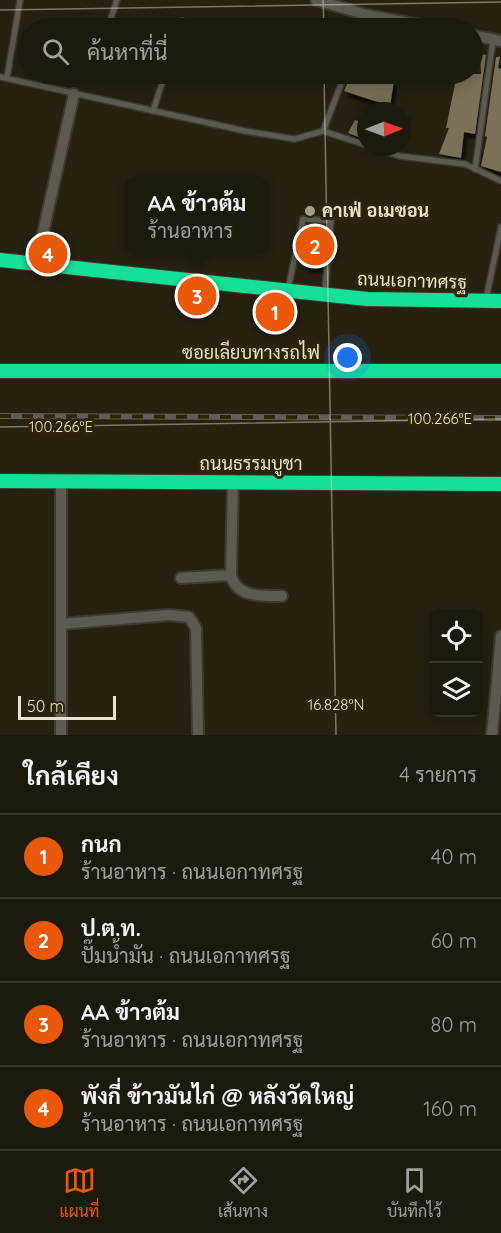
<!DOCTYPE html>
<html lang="th">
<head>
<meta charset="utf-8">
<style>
	body { margin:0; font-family:Quicksand,Sarabun,sans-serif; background:#29261b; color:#f1f3f6 }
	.controls { position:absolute; right:18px; bottom:18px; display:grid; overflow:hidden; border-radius:12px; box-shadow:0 3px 15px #0003 }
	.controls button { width:54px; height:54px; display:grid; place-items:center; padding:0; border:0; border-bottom:2px solid #3a382e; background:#1c190d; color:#f1f3f6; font:30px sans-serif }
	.compass { position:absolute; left:357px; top:102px; width:54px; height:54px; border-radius:50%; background:#1c190d; box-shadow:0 3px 15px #0003; rotate:89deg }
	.scale { position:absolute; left:18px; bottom:15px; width:98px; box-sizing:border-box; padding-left:6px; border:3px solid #e7e2d2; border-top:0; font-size:16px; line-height:21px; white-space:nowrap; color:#e7e2d2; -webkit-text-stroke:4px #2e2509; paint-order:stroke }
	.you { position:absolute; left:348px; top:358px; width:21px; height:21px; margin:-15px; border:4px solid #fff; border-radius:50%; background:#1a73e8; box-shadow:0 0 0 9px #1a73e833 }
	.badge { display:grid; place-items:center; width:39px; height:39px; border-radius:50%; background:#ea580c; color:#fff; font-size:20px; font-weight:700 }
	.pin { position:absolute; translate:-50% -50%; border:3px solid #fff; box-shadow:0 2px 6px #0006 }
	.popup { position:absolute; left:125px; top:176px; width:144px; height:78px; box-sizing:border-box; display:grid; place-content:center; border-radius:12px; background:#1c190d; filter:drop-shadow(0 2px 4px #0005); font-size:20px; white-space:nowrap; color:#a0a09d }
	.popup b { font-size:22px; color:#f1f3f6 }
	.popup::after { content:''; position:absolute; left:50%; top:100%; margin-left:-12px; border:12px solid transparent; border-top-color:#1c190d }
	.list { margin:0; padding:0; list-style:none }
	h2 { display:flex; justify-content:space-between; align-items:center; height:78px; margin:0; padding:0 24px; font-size:26px }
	h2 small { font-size:20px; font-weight:400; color:#a0a09d }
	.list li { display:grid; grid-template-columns:39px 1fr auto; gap:18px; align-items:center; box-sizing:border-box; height:84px; padding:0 24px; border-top:2px solid #3a382e }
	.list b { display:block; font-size:22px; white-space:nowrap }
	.list p { margin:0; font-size:20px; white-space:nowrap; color:#a0a09d }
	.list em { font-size:20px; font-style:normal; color:#a0a09d }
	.icon { flex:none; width:33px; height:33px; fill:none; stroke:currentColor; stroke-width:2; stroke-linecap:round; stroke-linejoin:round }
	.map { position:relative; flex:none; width:501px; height:735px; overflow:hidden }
	.search { position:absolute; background:#1c190d; box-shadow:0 3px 15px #0003; left:18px; right:18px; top:18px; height:66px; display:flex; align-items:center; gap:15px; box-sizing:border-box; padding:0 21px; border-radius:33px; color:#a0a09d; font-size:22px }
	.sheet { height:414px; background:#1c190d }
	nav { display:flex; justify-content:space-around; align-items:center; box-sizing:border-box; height:84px; border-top:2px solid #3a382e; background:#1c190d; font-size:16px; color:#a0a09d }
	nav a { display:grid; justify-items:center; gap:3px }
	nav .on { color:#ea580c }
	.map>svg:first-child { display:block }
	.building { fill:#7a7158; filter:url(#shadow) }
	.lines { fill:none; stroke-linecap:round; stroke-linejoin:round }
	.lane-casing { stroke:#3e3a30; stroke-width:8 }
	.street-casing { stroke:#3e3a30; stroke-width:14 }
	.fast-casing { stroke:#3e3a30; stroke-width:16 }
	.lane { stroke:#5e5a50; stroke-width:5 }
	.street { stroke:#5e5a50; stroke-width:10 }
	.fast { stroke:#16e098; stroke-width:14 }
	.rail-casing { stroke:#625e53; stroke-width:6 }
	.rail { stroke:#2e2509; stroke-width:4; stroke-dasharray:11; stroke-linecap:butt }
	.ticks { fill:none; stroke:#e7e2d2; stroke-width:1.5; stroke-opacity:0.45 }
	.poi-dot { fill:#a39e8e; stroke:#2e2509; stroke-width:2 }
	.labels { text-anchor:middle; stroke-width:6; stroke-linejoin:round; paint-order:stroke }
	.poi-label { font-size:18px; font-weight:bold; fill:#e7e2d2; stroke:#2e2509; text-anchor:start }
	.street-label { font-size:18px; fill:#e7e2d2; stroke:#2e2509 }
	.ticks-label { font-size:15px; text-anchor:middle; fill:#e7e2d2; stroke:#2e2509; stroke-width:6; stroke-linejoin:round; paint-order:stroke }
</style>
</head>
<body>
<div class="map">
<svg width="501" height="735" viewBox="0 0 501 735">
	<defs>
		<filter id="shadow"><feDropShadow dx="3.5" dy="6" stdDeviation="1.5" flood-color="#0009"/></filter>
	</defs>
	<rect width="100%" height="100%" fill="#262111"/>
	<!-- building -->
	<g class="building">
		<polygon points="480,54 486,55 475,134 464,132 461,158 439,154 449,128 446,128 457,74 481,74"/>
		<polygon points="496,57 500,57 498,68 501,69 501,172 481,166 487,137 485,136"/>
		<polygon points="351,74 379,74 394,80 390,106 344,91"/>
		<polygon points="355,120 366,124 366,140 348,133"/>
		<polygon points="307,225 325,227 322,267 304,265"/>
	</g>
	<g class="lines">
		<defs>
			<g id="lane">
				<polyline points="111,18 117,0"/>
				<polyline points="180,28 182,21"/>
				<polyline points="362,28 367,15"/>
				<polyline points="0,77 245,131 295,139 323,131 366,145"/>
				<polyline points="7,78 20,0"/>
				<polyline points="153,111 165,74"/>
				<polyline points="323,131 345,74"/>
				<polyline points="371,147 399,156 465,164 501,181"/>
				<polyline points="475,169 493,40"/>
				<polyline points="288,289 303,219 331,221 325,292"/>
				<polyline points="486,299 501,227"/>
			</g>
			<g id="street">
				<polyline points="316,0 367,15 436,28"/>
				<polyline points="472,35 501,41"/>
				<polyline points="36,264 74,94"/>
				<polyline points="61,482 61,735"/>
				<path d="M231 575C236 598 263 596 282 596"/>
				<polyline points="181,578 231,575 233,481"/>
				<polyline points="61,624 169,615 189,617 196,628 198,735"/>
				<polyline points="492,735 501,636"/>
			</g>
			<g id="fast">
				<polyline points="0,260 367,299 501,301"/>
				<polyline points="0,371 501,371"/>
				<polyline points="0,481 501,484"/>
			</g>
		</defs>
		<!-- lane casing -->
		<use href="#lane" class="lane-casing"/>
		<!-- street casing -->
		<use href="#street" class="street-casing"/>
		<!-- fast casing -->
		<use href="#fast" class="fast-casing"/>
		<!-- lane -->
		<use href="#lane" class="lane"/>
		<!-- street -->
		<use href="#street" class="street"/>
		<!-- fast -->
		<use href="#fast" class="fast"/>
		<defs>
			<polyline id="rail" points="0,416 501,418"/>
		</defs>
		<!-- rail casing -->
		<use href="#rail" class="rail-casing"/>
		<!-- rail -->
		<use href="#rail" class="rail"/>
	</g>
	<!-- ticks -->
	<path class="ticks" d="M323 0 324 28M0 10 501 2M324 74 336 735M0 427 501 419"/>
	<!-- markers -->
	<circle class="poi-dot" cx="310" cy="211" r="6"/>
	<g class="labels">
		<!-- poi labels -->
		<g class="poi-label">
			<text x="322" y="217">คาเฟ่ อเมซอน</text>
		</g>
		<!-- street labels -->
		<g class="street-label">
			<text transform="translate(412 281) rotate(2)" y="6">ถนนเอกาทศรฐ</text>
			<text x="251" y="359">ซอยเลียบทางรถไฟ</text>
			<text x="251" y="470">ถนนธรรมบูชา</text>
		</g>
	</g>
	<g class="ticks-label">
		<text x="440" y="424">100.266°E</text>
		<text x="61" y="432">100.266°E</text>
		<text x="336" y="710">16.828°N</text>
	</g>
</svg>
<div class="controls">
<button><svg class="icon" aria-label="locate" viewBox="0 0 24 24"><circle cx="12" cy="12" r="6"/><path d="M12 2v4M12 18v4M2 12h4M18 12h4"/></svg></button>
<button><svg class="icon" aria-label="layers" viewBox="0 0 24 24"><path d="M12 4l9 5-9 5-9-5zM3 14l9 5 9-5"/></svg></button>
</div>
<svg class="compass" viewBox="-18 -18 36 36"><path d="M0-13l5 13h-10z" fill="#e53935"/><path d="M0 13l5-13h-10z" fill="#a0a09d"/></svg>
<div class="scale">50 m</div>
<div class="you"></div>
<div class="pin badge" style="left:275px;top:312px">1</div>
<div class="pin badge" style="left:315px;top:246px">2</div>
<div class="pin badge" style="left:197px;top:296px">3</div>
<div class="popup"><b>AA ข้าวต้ม</b>ร้านอาหาร</div>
<div class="pin badge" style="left:48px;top:254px">4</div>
<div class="search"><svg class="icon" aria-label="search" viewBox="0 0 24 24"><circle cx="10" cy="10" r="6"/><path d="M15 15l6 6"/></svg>ค้นหาที่นี่</div>
</div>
<section class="sheet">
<h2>ใกล้เคียง<small>4 รายการ</small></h2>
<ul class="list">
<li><span class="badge">1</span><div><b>กนก</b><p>ร้านอาหาร · ถนนเอกาทศรฐ</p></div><em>40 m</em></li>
<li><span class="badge">2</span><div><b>ป.ต.ท.</b><p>ปั๊มน้ำมัน · ถนนเอกาทศรฐ</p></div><em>60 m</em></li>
<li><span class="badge">3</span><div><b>AA ข้าวต้ม</b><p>ร้านอาหาร · ถนนเอกาทศรฐ</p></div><em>80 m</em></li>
<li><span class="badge">4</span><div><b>พังกี่ ข้าวมันไก่ @ หลังวัดใหญ่</b><p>ร้านอาหาร · ถนนเอกาทศรฐ</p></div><em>160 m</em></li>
</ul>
</section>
<nav>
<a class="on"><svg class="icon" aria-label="map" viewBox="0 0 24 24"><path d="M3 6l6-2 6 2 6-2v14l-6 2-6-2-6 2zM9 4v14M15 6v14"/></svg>แผนที่</a>
<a><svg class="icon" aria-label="directions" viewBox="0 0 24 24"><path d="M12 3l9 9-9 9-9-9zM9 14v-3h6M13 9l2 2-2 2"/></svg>เส้นทาง</a>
<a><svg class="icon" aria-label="saved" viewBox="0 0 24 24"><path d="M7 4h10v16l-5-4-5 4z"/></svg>บันทึกไว้</a>
</nav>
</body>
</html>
